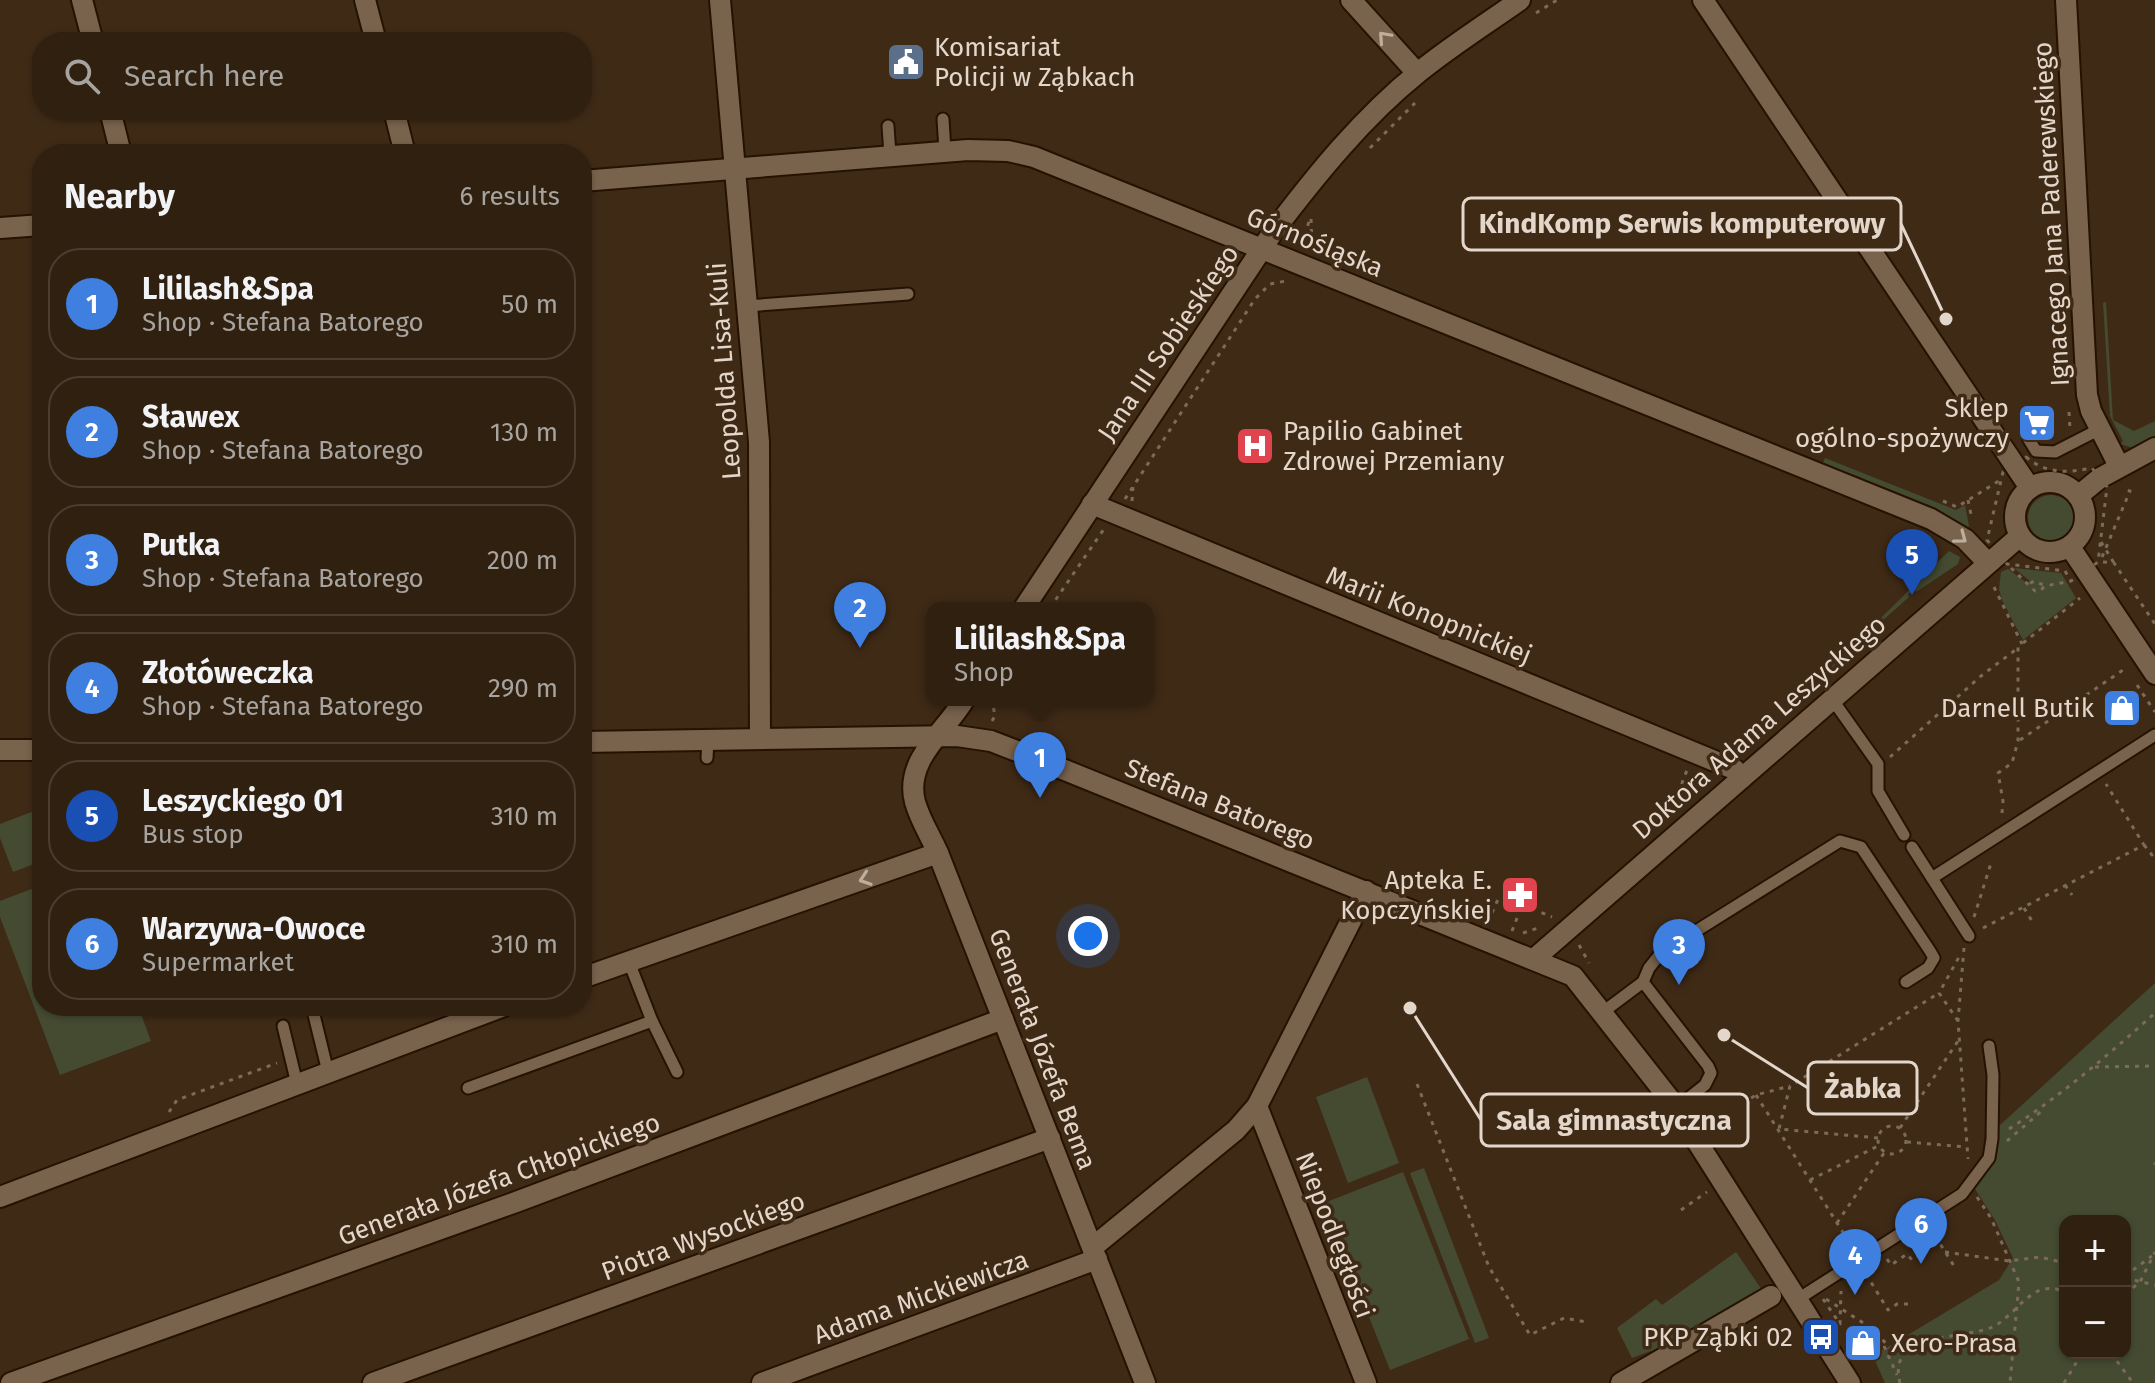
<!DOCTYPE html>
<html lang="en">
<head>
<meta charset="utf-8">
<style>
	body { margin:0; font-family:"Fira Sans",sans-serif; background:#372819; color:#f1f3f6 }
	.controls { position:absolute; right:24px; bottom:24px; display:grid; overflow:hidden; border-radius:16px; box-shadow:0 2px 6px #0004 }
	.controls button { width:72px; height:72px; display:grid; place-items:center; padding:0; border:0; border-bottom:2px solid #4a3e30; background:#2f2010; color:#f1f3f6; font:40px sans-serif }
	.you { position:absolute; left:1088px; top:936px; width:28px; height:28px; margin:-20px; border:6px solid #fff; border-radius:50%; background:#1a73e8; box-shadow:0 0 0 12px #1a73e833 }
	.badge { display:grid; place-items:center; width:52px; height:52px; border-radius:50%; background:#b2adf9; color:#fff; font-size:26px; font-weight:700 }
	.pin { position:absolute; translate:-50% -66px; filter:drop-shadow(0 2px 4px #0008) }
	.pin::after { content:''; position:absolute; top:42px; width:28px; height:24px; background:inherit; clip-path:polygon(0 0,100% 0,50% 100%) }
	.popup { position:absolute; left:926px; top:602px; width:228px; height:104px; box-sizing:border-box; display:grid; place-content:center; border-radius:16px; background:#2f2010; filter:drop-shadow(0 2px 6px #0005); font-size:26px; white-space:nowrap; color:#a7a39f }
	.popup b { font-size:30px; color:#f1f3f6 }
	.popup::after { content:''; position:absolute; left:50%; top:100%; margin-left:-16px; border:16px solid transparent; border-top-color:#2f2010 }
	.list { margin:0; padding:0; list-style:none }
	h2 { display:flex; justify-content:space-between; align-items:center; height:104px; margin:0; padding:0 32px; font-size:34px }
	h2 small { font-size:26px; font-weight:400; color:#a7a39f }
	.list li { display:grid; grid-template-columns:52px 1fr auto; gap:24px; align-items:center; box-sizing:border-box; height:112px; margin:0 16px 16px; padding:0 16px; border:2px solid #4a3e30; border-radius:32px }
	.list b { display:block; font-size:30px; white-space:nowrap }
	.list p { margin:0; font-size:26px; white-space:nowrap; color:#a7a39f }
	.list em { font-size:26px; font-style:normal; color:#a7a39f }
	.icon { flex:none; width:44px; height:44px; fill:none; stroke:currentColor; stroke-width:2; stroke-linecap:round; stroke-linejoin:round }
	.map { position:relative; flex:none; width:2155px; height:1383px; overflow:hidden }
	.search { position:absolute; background:#2f2010; box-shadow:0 2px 6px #0004; left:32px; top:32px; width:560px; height:88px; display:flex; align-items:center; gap:20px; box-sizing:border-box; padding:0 28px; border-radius:32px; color:#a7a39f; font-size:30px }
	.panel { position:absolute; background:#2f2010; box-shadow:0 2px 6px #0004; left:32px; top:144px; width:560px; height:872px; border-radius:32px }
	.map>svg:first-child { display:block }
	.green { fill:#454b31; fill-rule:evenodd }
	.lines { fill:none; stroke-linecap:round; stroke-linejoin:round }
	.service-casing { stroke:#251201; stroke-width:15 }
	.minor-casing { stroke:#251201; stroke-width:24 }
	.tertiary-casing { stroke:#251201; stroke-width:24 }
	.path { stroke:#7d6b5a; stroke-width:3; stroke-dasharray:4 6; stroke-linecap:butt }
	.service { stroke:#7a634d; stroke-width:11 }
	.minor { stroke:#7a634d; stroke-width:20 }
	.tertiary { stroke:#7a634d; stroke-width:20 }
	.oneway { stroke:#beae9e }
	.labels { text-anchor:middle; stroke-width:7; stroke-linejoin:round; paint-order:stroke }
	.poi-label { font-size:26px; fill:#e3d6ca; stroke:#3f2a16; text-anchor:end }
	.street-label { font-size:26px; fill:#e3d6ca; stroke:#3f2a16 }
	.leader { fill:none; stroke:#e3d6ca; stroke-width:3 }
	.callout-dot { fill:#e3d6ca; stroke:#3f2a16; stroke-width:3 }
	.callout { fill:#3f2a16; stroke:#e3d6ca; stroke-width:3 }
	.callout-label { font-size:28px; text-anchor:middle; font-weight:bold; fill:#e3d6ca }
</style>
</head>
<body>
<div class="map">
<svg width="2155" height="1383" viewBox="0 0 2155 1383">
	<rect width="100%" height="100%" fill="#3f2a16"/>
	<!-- green -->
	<g class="green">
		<polygon points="2106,302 2113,420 2134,431 2155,421 2155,438 2133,448 2120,444 2123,441 2110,416 2103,303"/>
		<polygon points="1825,458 1956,510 1965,505 1969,526 1966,531 1822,465"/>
		<circle cx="2051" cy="518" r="23"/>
		<polygon points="1949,551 1960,557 1958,564 1916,592 1915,590 1908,594 1909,597 1854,646 1833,673 1829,669"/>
		<polygon points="2014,568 2061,573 2076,598 2023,640 2002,600 1999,589 2001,572 2008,569 2027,583 2030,581"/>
		<polygon points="42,808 42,861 13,872 0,838 0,824"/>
		<polygon points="42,885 42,1006 138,1006 151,1041 60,1075 0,917 0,901"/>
		<path d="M2155 983V1383H1885L1873 1356 1999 1280 2013 1258 1995 1220 1975 1189 1989 1163 1999 1126ZM2065 1221H2125V1353H2065Z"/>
		<polygon points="1367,1077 1399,1163 1348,1183 1316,1097"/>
		<polygon points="1424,1168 1489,1338 1475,1343 1410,1173"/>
		<polygon points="1403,1172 1469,1339 1390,1370 1324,1203"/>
		<polygon points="1736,1252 1762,1290 1677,1341 1632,1358 1617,1328 1656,1299 1662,1305"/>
	</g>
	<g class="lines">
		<defs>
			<g id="service">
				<polyline points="943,119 945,151"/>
				<polyline points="888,126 890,155"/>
				<polyline points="746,306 908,294"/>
				<polyline points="2028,438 2036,451 2055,452 2100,429"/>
				<polyline points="1832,699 1878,764 1878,791 1904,835"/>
				<polyline points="707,758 708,740"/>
				<polyline points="1912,847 1969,936"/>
				<polyline points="1932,878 2155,735"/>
				<polyline points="629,962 652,1021 677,1072"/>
				<polyline points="1643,982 1649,968 1661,953 1840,841 1861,847 1930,951 1934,958 1928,968 1906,982"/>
				<polyline points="1603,1012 1643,982 1708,1066 1711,1073 1705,1085 1676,1108"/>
				<polyline points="314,1015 328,1072"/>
				<polyline points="283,1026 297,1084"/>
				<polyline points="468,1088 652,1021"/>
				<polyline points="1798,1299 1962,1194 1989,1158 1992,1139 1993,1075 1989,1046"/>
			</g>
			<g id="minor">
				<polyline points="82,0 93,42"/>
				<polyline points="365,0 376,42"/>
				<polyline points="720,0 759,442 760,739"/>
				<polyline points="1351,0 1417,73"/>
				<polyline points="2066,0 2087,395 2091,411 2119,466"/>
				<polyline points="110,110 121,154"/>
				<polyline points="394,110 405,154"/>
				<polyline points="582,181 968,150 1008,151 1034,157 1931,519 1965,539 1987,562"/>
				<polyline points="0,228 42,225"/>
				<polyline points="2078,496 2100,478 2155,448"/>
				<polyline points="1092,504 1734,769 1742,778"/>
				<path d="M1024 608 1273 232C1316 175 1363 117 1419 72 1451 46 1486 24 1520 0"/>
				<path d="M964 700C945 732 904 760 915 802 920 820 931 837 938 853L1145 1383"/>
				<polyline points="582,978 938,853"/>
				<polyline points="1257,1106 1366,1383"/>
				<polyline points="0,1197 504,1006"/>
				<polyline points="1093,1247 1236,1130 1257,1106 1366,891"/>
				<polyline points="11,1383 516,1202 1003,1019"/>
				<polyline points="373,1383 1050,1138"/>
				<polyline points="762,1383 1097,1259"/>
				<polyline points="1621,1383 1771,1296"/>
			</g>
			<g id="tertiary">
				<polyline points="1703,0 2030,488"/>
				<circle cx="2050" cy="517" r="35"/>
				<polyline points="2070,547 2155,674"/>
				<polyline points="582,742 957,736 991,741 1040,760 1573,976 1672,1102 1850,1383"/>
				<polyline points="0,750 42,750"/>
				<polyline points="1534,959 2020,536"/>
			</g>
		</defs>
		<!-- service casing -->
		<use href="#service" class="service-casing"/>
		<!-- minor casing -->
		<use href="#minor" class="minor-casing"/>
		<!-- tertiary casing -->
		<use href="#tertiary" class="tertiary-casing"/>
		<!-- path -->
		<g class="path">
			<polyline points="1536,13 1557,0"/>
			<polyline points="1370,148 1415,103"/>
			<polyline points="1311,219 1312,248"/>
			<polyline points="1302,245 1310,218"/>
			<polyline points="2069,412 2070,429"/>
			<path d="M2026 457C2046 474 2068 473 2092 468L2107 487 2098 562 2071 581 2065 571 2007 564 1987 540 2003 472Z"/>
			<polyline points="1125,499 1255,299 1270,284 1286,281"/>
			<polyline points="1968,500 1972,519"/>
			<polyline points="1132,501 1133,486"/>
			<polyline points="1943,501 1957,507 2002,479"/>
			<polyline points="2101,542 2114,563"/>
			<polyline points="2102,557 2130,491 2122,489"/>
			<polyline points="2103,562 2114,563 2155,624"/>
			<polyline points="2011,568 2035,591 2040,591 2045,586 2071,581"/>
			<polyline points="2030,583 2035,581 2045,586"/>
			<polyline points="1994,587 2022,644"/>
			<polyline points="1050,608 1104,529"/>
			<polyline points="2023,643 2080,598"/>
			<polyline points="2137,685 2155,712"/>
			<polyline points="992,721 995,716 992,700"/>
			<polyline points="2020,740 2126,668"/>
			<polyline points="1890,757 1981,676 2018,648"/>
			<polyline points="1671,812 1687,770"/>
			<polyline points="2002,813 2003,801 1998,773 2012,763 2018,741 2018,647"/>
			<polyline points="2144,845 2152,855 2155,853"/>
			<polyline points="2065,885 2072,895"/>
			<polyline points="1523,905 1552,917"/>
			<polyline points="2024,908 2032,921"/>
			<polyline points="1974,917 1992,860"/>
			<polyline points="1488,922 1499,897 1522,907"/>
			<polyline points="1983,928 2144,845 2106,784"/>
			<polyline points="1512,931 1524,900"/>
			<polyline points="1523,933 1538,928"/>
			<polyline points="1579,945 1589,963"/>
			<polyline points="1964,948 1958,1021 1968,1159"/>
			<polyline points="1958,1021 1939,993 1959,957"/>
			<polyline points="2095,1067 2155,1066"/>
			<polyline points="1417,1084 1489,1267 1530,1335 1564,1318 1587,1322"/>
			<polyline points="1756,1095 1851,1245"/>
			<polyline points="169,1112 177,1100 277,1063"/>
			<polyline points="1709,1125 1756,1095 1790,1086"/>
			<circle cx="1892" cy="1140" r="14"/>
			<polyline points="1900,1128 1958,1041"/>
			<path d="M2009 1129C2062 1095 2108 1055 2155 1013"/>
			<polyline points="1878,1138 1779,1129 1790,1086 1939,993"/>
			<polyline points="2007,1141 2044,1109"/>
			<polyline points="1907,1142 1966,1147"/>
			<polyline points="2154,1163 2155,1164"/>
			<polyline points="1810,1180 1878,1146"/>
			<polyline points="1977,1197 1991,1218 2019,1282 2010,1383"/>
			<polyline points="1681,1210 1707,1192"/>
			<polyline points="1837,1223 1884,1153"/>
			<polyline points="1945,1252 2009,1261 2040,1257 2065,1263"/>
			<polyline points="1887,1259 1891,1265 1907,1254 1912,1260 1939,1242 1954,1266"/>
			<polyline points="1866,1274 1888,1310 1897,1304 1910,1304"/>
			<polyline points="2125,1276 2152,1256"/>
			<polyline points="2125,1278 2155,1285"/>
			<polyline points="2125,1294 2140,1282 2155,1252"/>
			<polyline points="1823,1299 1840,1324 1841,1291"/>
			<polyline points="1826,1299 1868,1326 1891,1348 1909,1351"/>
			<polyline points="1884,1346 1897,1375"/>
			<polyline points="2111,1353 2133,1383"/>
			<path d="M1900 1383C1885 1327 1972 1342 1998 1324 2021 1308 2035 1278 2065 1292"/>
			<polyline points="2064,1383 2082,1353"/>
		</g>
		<!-- service -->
		<use href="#service" class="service"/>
		<!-- minor -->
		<use href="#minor" class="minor"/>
		<!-- tertiary -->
		<use href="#tertiary" class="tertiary"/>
	</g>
	<!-- one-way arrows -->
	<defs><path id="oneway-chevron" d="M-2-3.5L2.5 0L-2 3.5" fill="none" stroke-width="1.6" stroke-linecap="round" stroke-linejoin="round" transform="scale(2)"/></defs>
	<g class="oneway">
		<use href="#oneway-chevron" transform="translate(1384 37) rotate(-132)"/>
		<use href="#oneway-chevron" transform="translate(1961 538) rotate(37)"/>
		<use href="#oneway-chevron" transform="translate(865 879) rotate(161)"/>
	</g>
	<!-- icons -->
	<defs>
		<symbol id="civic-square" viewBox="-11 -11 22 22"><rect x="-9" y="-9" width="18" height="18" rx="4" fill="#5c6f8a" stroke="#3f2a16"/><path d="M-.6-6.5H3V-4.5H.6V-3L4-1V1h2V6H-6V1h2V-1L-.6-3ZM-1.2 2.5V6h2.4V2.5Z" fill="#fff"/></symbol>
		<symbol id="supermarket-square" viewBox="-11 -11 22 22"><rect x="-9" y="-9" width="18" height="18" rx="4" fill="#3f7fe0" stroke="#3f2a16"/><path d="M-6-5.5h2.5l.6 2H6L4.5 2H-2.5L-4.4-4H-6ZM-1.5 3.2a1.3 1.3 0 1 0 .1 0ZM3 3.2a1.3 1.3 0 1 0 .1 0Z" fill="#fff"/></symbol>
		<symbol id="hospital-square" viewBox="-11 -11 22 22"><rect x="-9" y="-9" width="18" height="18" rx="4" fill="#e0444e" stroke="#3f2a16"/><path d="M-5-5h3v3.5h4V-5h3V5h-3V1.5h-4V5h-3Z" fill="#fff"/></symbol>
		<symbol id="shop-square" viewBox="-11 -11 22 22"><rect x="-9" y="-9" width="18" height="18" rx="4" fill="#3f7fe0" stroke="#3f2a16"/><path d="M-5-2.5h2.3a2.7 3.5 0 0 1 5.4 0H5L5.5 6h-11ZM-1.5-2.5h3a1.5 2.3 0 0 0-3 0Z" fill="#fff"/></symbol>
		<symbol id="pharmacy-square" viewBox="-11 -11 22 22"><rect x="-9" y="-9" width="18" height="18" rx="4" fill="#e0444e" stroke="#3f2a16"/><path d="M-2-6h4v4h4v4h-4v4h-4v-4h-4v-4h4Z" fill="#fff"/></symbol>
		<symbol id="bus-square" viewBox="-11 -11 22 22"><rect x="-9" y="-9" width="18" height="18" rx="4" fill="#1a4fb4" stroke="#3f2a16"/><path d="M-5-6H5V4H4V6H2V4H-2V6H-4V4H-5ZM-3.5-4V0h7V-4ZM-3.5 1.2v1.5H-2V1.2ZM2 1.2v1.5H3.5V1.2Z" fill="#fff"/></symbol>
	</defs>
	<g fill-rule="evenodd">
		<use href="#civic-square" x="884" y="40" width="44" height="44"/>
		<use href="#supermarket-square" x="2015" y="401" width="44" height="44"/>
		<use href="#hospital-square" x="1233" y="424" width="44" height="44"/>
		<use href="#shop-square" x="2100" y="686" width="44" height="44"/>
		<use href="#pharmacy-square" x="1498" y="873" width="44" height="44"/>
		<use href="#bus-square" x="1799" y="1315" width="44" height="44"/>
		<use href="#shop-square" x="1841" y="1321" width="44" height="44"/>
	</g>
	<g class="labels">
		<!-- poi labels -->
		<g class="poi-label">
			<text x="934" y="56" text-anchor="start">Komisariat<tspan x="934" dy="30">Policji w Ząbkach</tspan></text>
			<text x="2009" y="417">Sklep<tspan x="2009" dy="30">ogólno-spożywczy</tspan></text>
			<text x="1283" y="440" text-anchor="start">Papilio Gabinet<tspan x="1283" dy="30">Zdrowej Przemiany</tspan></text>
			<text x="2094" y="717">Darnell Butik</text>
			<text x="1492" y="889">Apteka E.<tspan x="1492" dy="30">Kopczyńskiej</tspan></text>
			<text x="1793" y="1346">PKP Ząbki 02</text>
			<text x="1891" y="1352" text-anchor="start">Xero-Prasa</text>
		</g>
		<!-- street labels -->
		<g class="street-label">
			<text transform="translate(2051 214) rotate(-93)" y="9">Ignacego Jana Paderewskiego</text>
			<text transform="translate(1315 242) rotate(22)" y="9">Górnośląska</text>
			<text transform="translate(1168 343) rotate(-56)" y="9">Jana III Sobieskiego</text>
			<text transform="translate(724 371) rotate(-94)" y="9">Leopolda Lisa-Kuli</text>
			<text transform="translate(1429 615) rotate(22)" y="9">Marii Konopnickiej</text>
			<text transform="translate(1759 727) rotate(-41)" y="9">Doktora Adama Leszyckiego</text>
			<text transform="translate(1220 804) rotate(22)" y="9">Stefana Batorego</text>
			<text transform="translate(1043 1049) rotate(69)" y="9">Generała Józefa Bema</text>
			<text transform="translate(499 1179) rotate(-20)" y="9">Generała Józefa Chłopickiego</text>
			<text transform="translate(1335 1235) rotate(69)" y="9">Niepodległości</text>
			<text transform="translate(703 1236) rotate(-20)" y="9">Piotra Wysockiego</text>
			<text transform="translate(921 1297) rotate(-20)" y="9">Adama Mickiewicza</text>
		</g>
	</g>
	<!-- callouts -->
	<path class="leader" d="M1946 319L1901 224M1724 1035L1808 1088M1410 1008L1481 1120"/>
	<g class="callout-dot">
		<circle cx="1946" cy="319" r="8"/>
		<circle cx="1724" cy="1035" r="8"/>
		<circle cx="1410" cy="1008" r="8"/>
	</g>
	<g class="callout">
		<rect x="1463" y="198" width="438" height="52" rx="8"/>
		<rect x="1808" y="1062" width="109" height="52" rx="8"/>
		<rect x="1481" y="1094" width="267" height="52" rx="8"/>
	</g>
	<g class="callout-label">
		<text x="1682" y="233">KindKomp Serwis komputerowy</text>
		<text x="1863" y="1098">Żabka</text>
		<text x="1614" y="1130">Sala gimnastyczna</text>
	</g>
</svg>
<div class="controls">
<button>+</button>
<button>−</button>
</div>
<div class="you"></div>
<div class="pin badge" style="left:1040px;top:798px;background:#3f7fe0">1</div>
<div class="popup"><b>Lililash&amp;Spa</b>Shop</div>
<div class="pin badge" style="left:860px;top:648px;background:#3f7fe0">2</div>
<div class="pin badge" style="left:1679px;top:985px;background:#3f7fe0">3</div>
<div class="pin badge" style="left:1855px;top:1295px;background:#3f7fe0">4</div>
<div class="pin badge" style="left:1912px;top:595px;background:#1a4fb4">5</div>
<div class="pin badge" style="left:1921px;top:1264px;background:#3f7fe0">6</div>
<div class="search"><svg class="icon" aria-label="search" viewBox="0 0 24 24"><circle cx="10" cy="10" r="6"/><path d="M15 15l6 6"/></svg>Search here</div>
<section class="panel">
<h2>Nearby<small>6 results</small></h2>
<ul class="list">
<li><span class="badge" style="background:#3f7fe0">1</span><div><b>Lililash&amp;Spa</b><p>Shop · Stefana Batorego</p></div><em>50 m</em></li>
<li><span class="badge" style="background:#3f7fe0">2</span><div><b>Sławex</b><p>Shop · Stefana Batorego</p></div><em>130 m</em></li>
<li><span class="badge" style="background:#3f7fe0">3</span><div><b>Putka</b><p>Shop · Stefana Batorego</p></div><em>200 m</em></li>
<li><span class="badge" style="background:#3f7fe0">4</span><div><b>Złotóweczka</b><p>Shop · Stefana Batorego</p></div><em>290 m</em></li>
<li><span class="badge" style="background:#1a4fb4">5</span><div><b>Leszyckiego 01</b><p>Bus stop</p></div><em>310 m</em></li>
<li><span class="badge" style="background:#3f7fe0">6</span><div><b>Warzywa-Owoce</b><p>Supermarket</p></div><em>310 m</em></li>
</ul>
</section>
</div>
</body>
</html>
